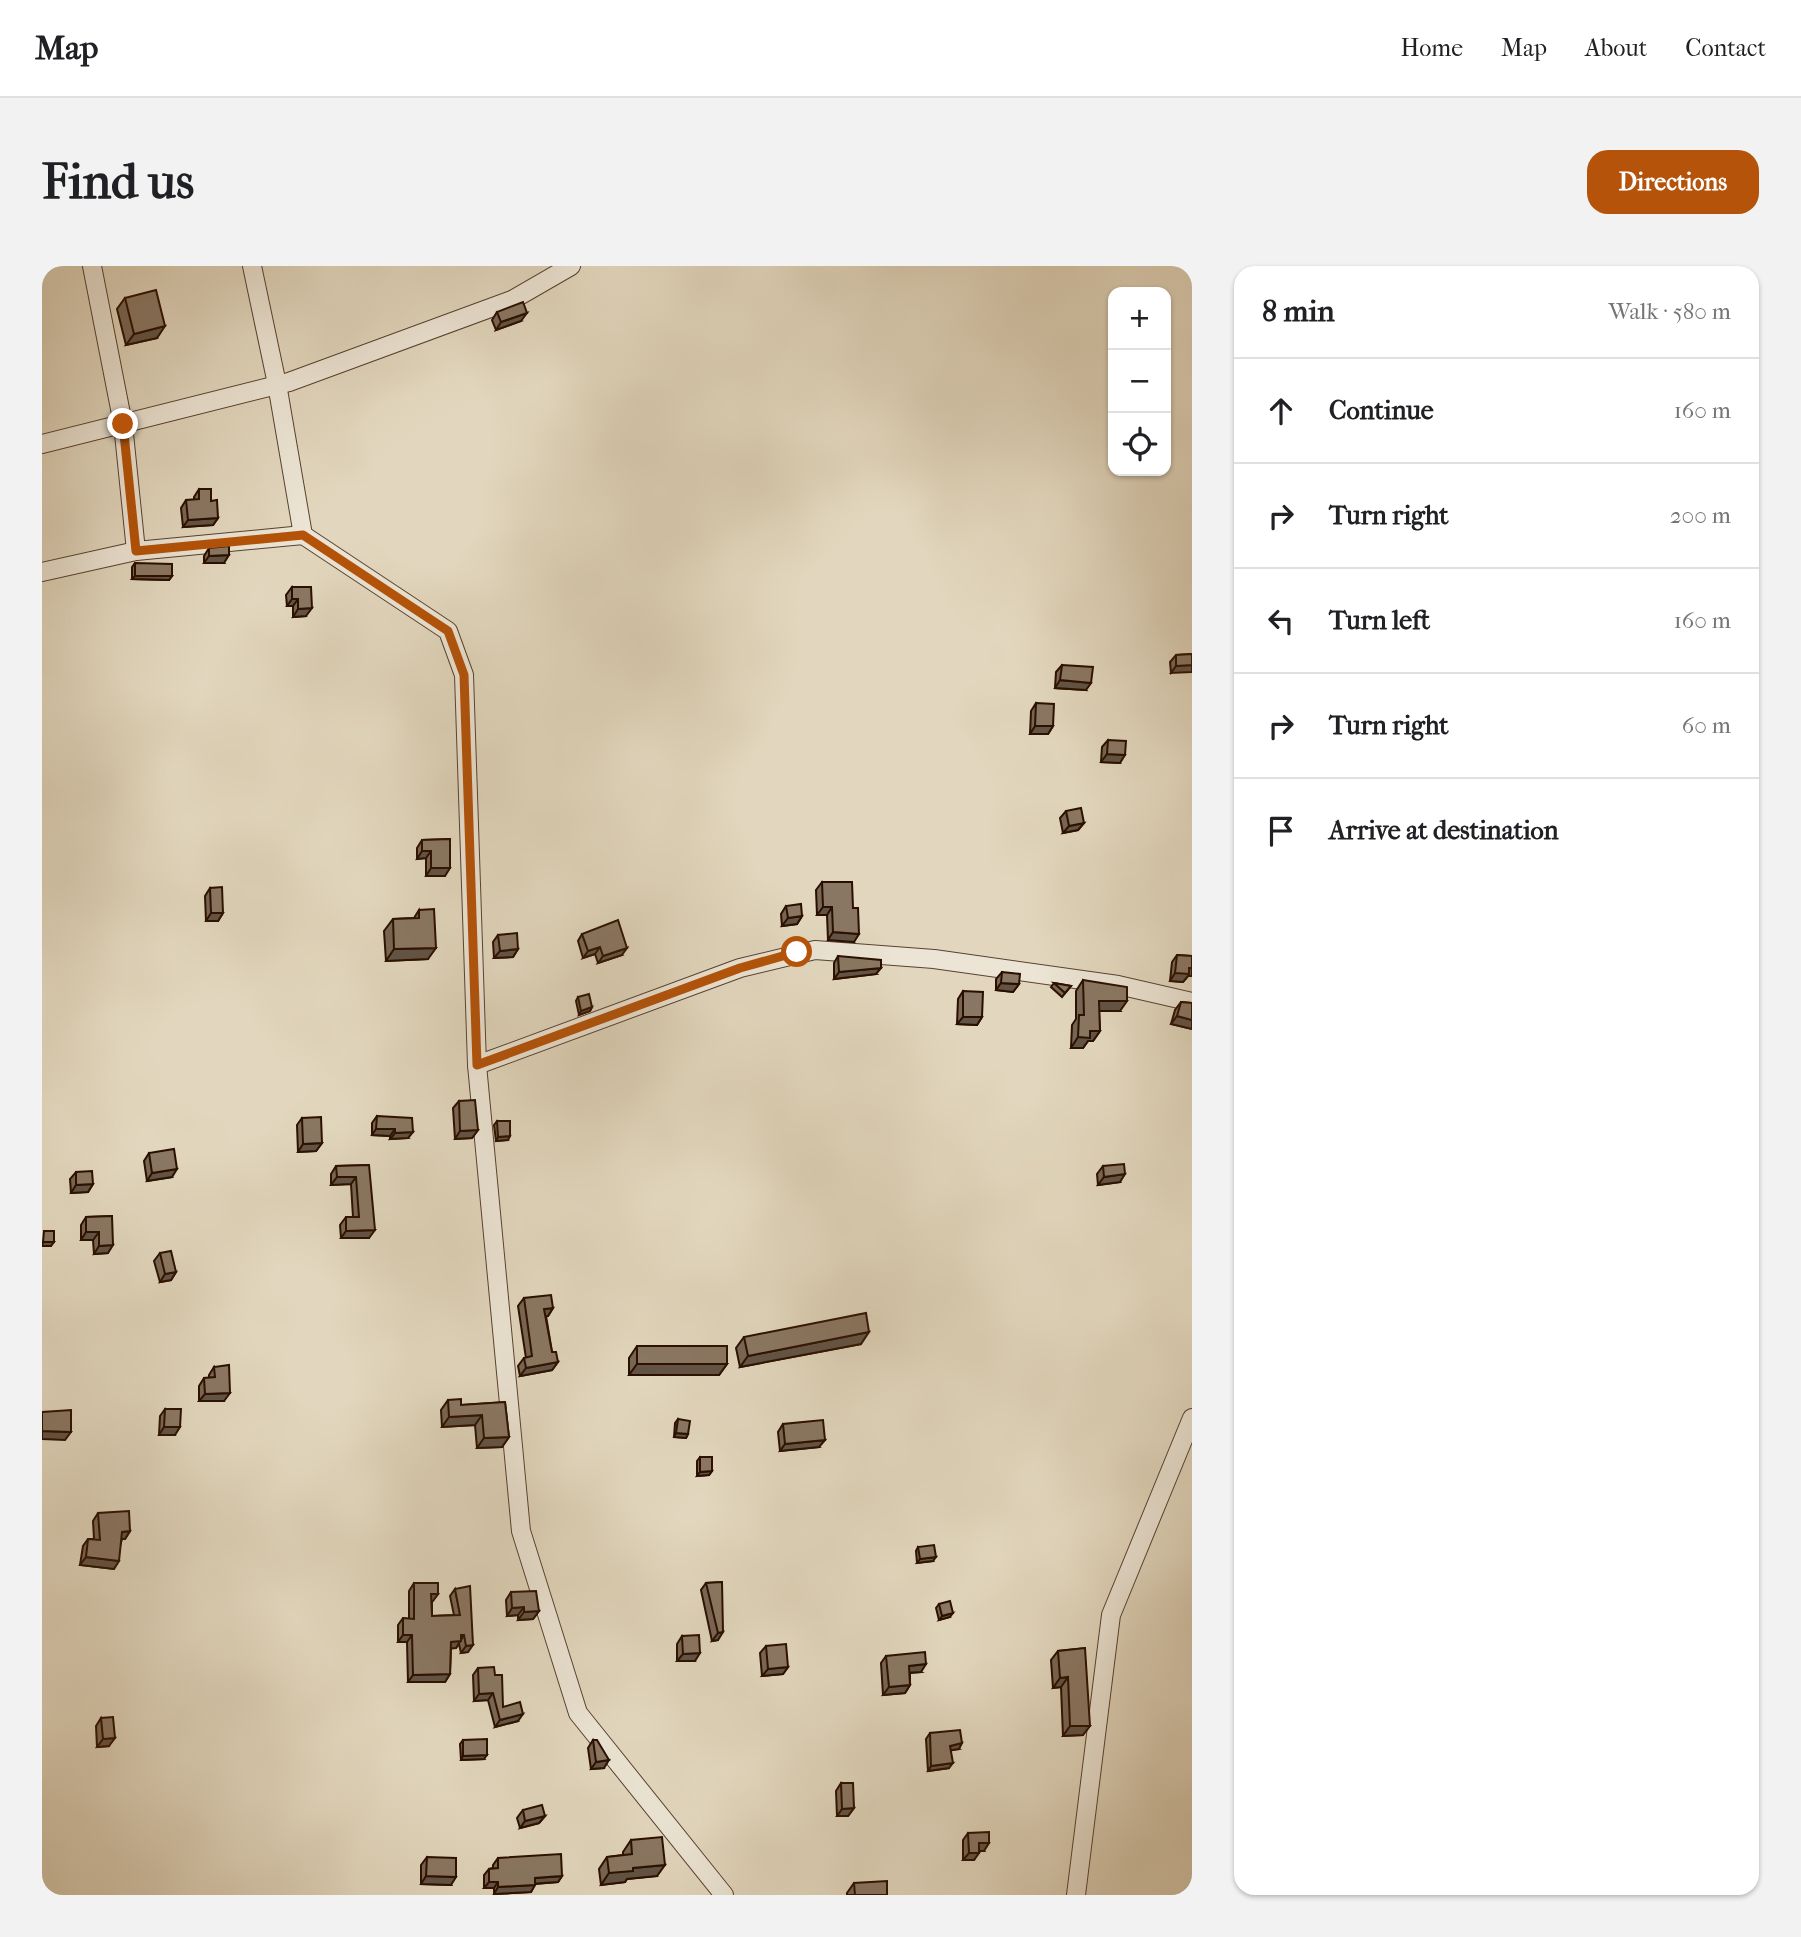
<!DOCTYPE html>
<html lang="en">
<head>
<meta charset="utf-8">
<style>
	body { margin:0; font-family:"IM FELL French Canon",serif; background:#f2f2f2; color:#202124 }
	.controls { position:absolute; right:21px; top:21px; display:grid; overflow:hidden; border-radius:14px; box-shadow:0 2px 5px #0004 }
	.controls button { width:63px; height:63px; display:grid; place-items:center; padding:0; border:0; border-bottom:2px solid #e0e0e0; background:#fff; color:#202124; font:35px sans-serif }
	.stop { position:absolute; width:21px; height:21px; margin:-16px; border:5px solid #b45309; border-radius:50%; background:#fff }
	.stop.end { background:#b45309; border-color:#fff; box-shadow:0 2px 7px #0008 }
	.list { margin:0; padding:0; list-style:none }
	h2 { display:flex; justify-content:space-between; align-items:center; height:91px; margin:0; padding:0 28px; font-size:30px }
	h2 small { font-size:23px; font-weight:400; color:#757577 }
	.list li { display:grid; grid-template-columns:46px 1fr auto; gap:21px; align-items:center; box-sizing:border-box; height:105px; padding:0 28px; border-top:2px solid #e0e0e0 }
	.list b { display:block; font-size:26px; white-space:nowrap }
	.list em { font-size:23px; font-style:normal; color:#757577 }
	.icon { flex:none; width:38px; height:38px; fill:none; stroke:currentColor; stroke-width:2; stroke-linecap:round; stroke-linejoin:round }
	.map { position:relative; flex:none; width:1150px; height:1629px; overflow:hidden; border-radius:21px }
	header { display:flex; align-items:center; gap:42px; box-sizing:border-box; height:98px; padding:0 35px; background:#fff; border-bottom:2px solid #e0e0e0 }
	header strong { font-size:33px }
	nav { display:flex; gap:38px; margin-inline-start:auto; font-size:24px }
	.intro { display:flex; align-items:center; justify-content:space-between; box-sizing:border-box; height:168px; padding:0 42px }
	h1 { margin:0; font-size:49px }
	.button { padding:18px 32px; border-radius:21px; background:#b45309; color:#fff; font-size:24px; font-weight:700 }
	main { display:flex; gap:42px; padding:0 42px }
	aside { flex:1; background:#fff; border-radius:21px; box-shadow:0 2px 5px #0004 }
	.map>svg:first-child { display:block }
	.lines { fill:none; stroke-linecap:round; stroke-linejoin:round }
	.minor-casing { stroke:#584130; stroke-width:20 }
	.minor { stroke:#ece5d5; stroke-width:18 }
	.wall { fill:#765; stroke:#2a0f00; stroke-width:2 }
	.shaded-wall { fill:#615345; stroke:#2a0f00; stroke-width:2 }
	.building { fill:#8a7763; stroke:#2a0f00; stroke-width:2 }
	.route { stroke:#b45309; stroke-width:9 }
</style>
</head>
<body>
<header>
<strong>Map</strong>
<nav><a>Home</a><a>Map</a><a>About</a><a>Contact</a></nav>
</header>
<div class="intro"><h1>Find us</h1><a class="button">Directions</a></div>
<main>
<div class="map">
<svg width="1150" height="1629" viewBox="0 0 1150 1629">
	<rect width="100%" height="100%" fill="#e2d7be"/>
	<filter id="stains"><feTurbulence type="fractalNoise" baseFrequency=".00286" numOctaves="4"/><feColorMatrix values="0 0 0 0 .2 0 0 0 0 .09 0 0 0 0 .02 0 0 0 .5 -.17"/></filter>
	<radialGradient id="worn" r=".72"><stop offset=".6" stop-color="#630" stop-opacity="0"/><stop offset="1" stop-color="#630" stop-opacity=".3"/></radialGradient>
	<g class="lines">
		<defs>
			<g id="minor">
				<polyline points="50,0 81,158 94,285 261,269 406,365 422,409 435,799 479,1265 536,1447 682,1629"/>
				<polyline points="210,0 235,118 261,269"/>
				<polyline points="0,178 247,116 470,34 529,0"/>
				<polyline points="0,306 94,285"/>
				<polyline points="435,799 698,702 773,684 892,693 1076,719 1150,736"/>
				<polyline points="1034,1629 1069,1349 1150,1152"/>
			</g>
		</defs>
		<!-- minor casing -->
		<use href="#minor" class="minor-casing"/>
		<!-- minor -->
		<use href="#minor" class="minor"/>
	</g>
	<!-- wall -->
	<g class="wall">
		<polygon points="83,32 115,72 84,79 75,43"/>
		<polygon points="455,46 479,55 454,64 450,54"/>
		<polygon points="157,223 169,235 176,252 171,259 141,261 139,242 144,234 152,234 152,231"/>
		<polygon points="167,282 182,297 162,297 162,290"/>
		<polygon points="93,297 130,310 127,314 90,313 90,301"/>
		<polygon points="250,321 264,350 251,351 251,340 245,340 244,329"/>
		<polygon points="1150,388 1129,407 1128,396 1134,389"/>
		<polygon points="1020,399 1044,424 1013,422 1014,406"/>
		<polygon points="994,437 1011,460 1006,468 988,468 989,445"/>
		<polygon points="1066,474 1078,497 1059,496 1060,481"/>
		<polygon points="1024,545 1042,557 1036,564 1021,567 1018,552"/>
		<polygon points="408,573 403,610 384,610 384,592 375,593 375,582 380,574"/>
		<polygon points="780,616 812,676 786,674 785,649 775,649 774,624"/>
		<polygon points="168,622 181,647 176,655 164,655 163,630"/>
		<polygon points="744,640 760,650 755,658 740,660 739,648"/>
		<polygon points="377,644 386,693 344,695 342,665 351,653 372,652"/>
		<polygon points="540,668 580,689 556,697 553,688 541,692 536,675"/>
		<polygon points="456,669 476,683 471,691 452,692 451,676"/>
		<polygon points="1135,689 1150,690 1150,710 1146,710 1141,716 1128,715 1130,696"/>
		<polygon points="796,690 834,708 792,713 792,697"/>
		<polygon points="960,706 977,718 971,726 954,724 954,713"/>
		<polygon points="1041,714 1078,745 1057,745 1058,765 1051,775 1046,775 1041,782 1029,782 1030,759 1034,753 1034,725"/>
		<polygon points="1012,717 1029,720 1020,731 1009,721"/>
		<polygon points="921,725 940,751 935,759 915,758 916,733"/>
		<polygon points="536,731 550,741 548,745 537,749 534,735"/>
		<polygon points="1139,736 1150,737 1150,763 1129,758 1133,744"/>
		<polygon points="417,835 436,864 430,872 413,873 411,842"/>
		<polygon points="335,850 366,872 348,873 348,870 330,869 330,857"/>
		<polygon points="260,852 280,877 274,885 256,886 255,859"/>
		<polygon points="455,855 466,874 454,875 452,859"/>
		<polygon points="107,887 130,911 105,915 102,895"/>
		<polygon points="327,899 327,972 299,972 298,959 304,951 311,951 309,918 289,919 289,908 294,900"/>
		<polygon points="1061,900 1078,916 1056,919 1055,908"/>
		<polygon points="34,906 51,918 46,926 29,927 28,913"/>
		<polygon points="70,950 66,987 52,988 51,974 39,974 39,959 44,951"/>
		<polygon points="118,987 134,1006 129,1014 118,1016 112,995"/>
		<polygon points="482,1032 511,1042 506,1050 504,1050 510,1086 516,1096 510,1104 478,1110 476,1100 482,1092 484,1092 476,1040"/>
		<polygon points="702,1071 819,1078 698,1101 694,1082"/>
		<polygon points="595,1080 685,1098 677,1109 587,1109 587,1092"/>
		<polygon points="172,1101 182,1135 157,1135 157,1120 162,1112 167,1112 167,1109"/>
		<polygon points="406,1134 419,1139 463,1136 467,1171 460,1181 435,1182 433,1159 400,1161 399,1144"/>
		<polygon points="123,1143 133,1169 117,1169 118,1150"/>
		<polygon points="636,1153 646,1168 644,1172 632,1171 633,1157"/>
		<polygon points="741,1158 777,1181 738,1185 736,1166"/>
		<polygon points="658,1191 670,1205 667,1209 655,1210 655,1195"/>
		<polygon points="56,1247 88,1265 83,1273 80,1273 72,1303 38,1299 41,1280 46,1273 52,1273 51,1255"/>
		<polygon points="876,1281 891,1295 875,1297 874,1285"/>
		<polygon points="680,1316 676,1374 670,1375 659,1324 664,1317"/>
		<polygon points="372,1317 396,1328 390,1335 390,1350 412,1349 408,1330 413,1323 426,1386 419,1387 417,1378 414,1382 409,1382 408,1408 403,1416 366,1416 365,1376 356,1376 356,1359 361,1352 367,1353 367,1325"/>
		<polygon points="469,1326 497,1345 491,1353 476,1354 476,1349 465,1350 464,1334"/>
		<polygon points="897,1338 908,1351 897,1354 894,1342"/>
		<polygon points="640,1370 653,1395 635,1395 635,1378"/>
		<polygon points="724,1380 746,1401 741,1408 720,1410 718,1387"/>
		<polygon points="1043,1382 1041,1469 1021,1470 1019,1421 1011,1422 1009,1394 1016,1385"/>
		<polygon points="844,1390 879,1406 868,1407 868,1419 863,1427 841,1429 839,1397"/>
		<polygon points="436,1402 453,1409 461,1441 476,1455 453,1461 446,1434 432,1435 431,1409"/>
		<polygon points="59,1452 67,1480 55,1481 54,1460"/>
		<polygon points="888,1467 917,1483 909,1484 907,1502 886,1505 884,1473"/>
		<polygon points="421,1474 442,1493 419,1494 418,1478"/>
		<polygon points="551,1474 562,1502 549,1503 546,1482"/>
		<polygon points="799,1517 812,1542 806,1550 795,1550 794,1525"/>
		<polygon points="481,1544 503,1550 497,1557 478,1562 475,1552"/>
		<polygon points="926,1567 942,1585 937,1585 932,1594 921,1594 921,1574"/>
		<polygon points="589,1574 615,1610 585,1613 583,1616 559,1619 557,1603 565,1591 581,1589 581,1586"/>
		<polygon points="385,1591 409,1619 379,1618 379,1599"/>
		<polygon points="456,1592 520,1610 516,1616 493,1618 489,1626 452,1628 452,1622 442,1622 442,1609 447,1603 451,1602 451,1599"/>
		<polygon points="812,1617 845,1629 805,1629 805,1627"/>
	</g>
	<!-- shaded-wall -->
	<g class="shaded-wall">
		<polygon points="485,47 479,55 454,64 459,56"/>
		<polygon points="123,60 115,72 84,79 92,68"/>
		<polygon points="176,252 171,259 141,261 146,254"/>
		<polygon points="187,289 182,297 162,297 167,290"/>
		<polygon points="93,310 130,310 127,314 90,313"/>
		<polygon points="250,333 256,333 251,340 245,340"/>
		<polygon points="270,342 264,350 251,351 256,343"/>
		<polygon points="1150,399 1150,406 1129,407 1134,400"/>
		<polygon points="1018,414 1049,417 1044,424 1013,422"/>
		<polygon points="993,460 1011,460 1006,468 988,468"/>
		<polygon points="1065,488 1083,489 1078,497 1059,496"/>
		<polygon points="1042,557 1036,564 1021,567 1027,560"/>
		<polygon points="380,585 389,585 384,592 375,593"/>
		<polygon points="389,602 408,602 403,610 384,610"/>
		<polygon points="781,641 790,641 785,649 775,649"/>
		<polygon points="169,647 181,647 176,655 164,655"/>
		<polygon points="760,650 755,658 740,660 746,652"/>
		<polygon points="791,666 817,668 812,676 786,674"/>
		<polygon points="558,681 553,688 541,692 546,685"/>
		<polygon points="394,682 386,693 344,695 352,683"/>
		<polygon points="585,682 580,689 556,697 561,690"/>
		<polygon points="476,683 471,691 452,692 458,685"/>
		<polygon points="839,702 834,708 792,713 797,706"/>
		<polygon points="1147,702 1150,702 1150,710 1146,710 1141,716 1128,715 1133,707"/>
		<polygon points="959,717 977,718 971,726 954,724"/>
		<polygon points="1057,735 1085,735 1078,745 1050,745"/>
		<polygon points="550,741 548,745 537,749 539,745"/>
		<polygon points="1135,750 1150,754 1150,763 1129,758"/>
		<polygon points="921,751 940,751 935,759 915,758"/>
		<polygon points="1048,765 1058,765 1051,775 1046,775 1041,782 1029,782 1036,771"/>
		<polygon points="334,863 353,863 348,870 330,869"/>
		<polygon points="436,864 430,872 413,873 418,865"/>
		<polygon points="371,866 366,872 348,873 353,867"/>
		<polygon points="468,870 466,874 454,875 456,871"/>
		<polygon points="280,877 274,885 256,886 261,878"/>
		<polygon points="135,903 130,911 105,915 110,907"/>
		<polygon points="1083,908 1078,916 1056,919 1062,911"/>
		<polygon points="295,911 314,911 309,918 289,919"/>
		<polygon points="51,918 46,926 29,927 34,919"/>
		<polygon points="333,964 327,972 299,972 304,965"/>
		<polygon points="44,966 57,966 51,974 39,974"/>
		<polygon points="1,976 12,976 9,980 0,980"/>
		<polygon points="71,979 66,987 52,988 57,980"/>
		<polygon points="134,1006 129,1014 118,1016 123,1008"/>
		<polygon points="511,1042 506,1050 497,1051 502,1043"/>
		<polygon points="827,1066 819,1078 698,1101 706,1090"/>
		<polygon points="516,1096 510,1104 478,1110 484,1102"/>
		<polygon points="595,1098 685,1098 677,1109 587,1109"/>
		<polygon points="188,1127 182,1135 157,1135 163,1128"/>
		<polygon points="440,1149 433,1159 400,1161 407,1151"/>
		<polygon points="122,1161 138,1161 133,1169 117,1169"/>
		<polygon points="0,1165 29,1166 23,1174 0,1173"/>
		<polygon points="634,1167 646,1168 644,1172 632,1171"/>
		<polygon points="467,1171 460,1181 435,1182 442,1172"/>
		<polygon points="783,1174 777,1181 738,1185 743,1178"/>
		<polygon points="670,1205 667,1209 655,1210 658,1206"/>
		<polygon points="88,1265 83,1273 75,1273 80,1266"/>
		<polygon points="44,1291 77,1295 72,1303 38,1299"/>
		<polygon points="894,1291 891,1295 875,1297 878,1293"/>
		<polygon points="389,1328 396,1328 391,1335 384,1335"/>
		<polygon points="482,1341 476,1349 465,1350 470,1342"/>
		<polygon points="497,1345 491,1353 476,1354 482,1346"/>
		<polygon points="911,1347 908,1351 897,1354 900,1350"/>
		<polygon points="681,1366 676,1374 670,1375 676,1367"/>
		<polygon points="361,1369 370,1369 365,1376 356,1376"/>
		<polygon points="419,1369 422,1369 414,1382 404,1383 409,1376"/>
		<polygon points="431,1379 426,1386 419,1387 424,1380"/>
		<polygon points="658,1387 653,1395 635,1395 641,1388"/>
		<polygon points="884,1398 879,1406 862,1407 867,1400"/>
		<polygon points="746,1401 741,1408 720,1410 726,1403"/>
		<polygon points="408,1408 403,1416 366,1416 371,1409"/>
		<polygon points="1026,1411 1019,1421 1011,1422 1018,1412"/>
		<polygon points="868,1419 863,1427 841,1429 847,1421"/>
		<polygon points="451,1427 446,1434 432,1435 437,1428"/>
		<polygon points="481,1448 476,1455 453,1461 458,1454"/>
		<polygon points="1028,1460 1048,1460 1041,1469 1021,1470"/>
		<polygon points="73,1472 67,1480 55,1481 61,1473"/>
		<polygon points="920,1477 917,1483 904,1485 908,1480"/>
		<polygon points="445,1489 442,1493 419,1494 421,1490"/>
		<polygon points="567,1494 562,1502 549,1503 554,1496"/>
		<polygon points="911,1497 907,1502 886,1505 889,1500"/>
		<polygon points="812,1542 806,1550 795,1550 800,1543"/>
		<polygon points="503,1550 497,1557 478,1562 483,1555"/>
		<polygon points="937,1577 947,1577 942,1585 932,1585"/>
		<polygon points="927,1587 937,1587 932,1594 921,1594"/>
		<polygon points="623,1599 615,1610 585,1613 583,1616 559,1619 567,1607 591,1602"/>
		<polygon points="384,1610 414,1611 409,1619 379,1618"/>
		<polygon points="520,1610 516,1616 488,1618 493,1612"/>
		<polygon points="447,1616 456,1616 452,1622 442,1622"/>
		<polygon points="493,1619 489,1626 452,1628 456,1621"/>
	</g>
	<!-- building -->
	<g class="building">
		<polygon points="114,24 123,60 92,68 83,32"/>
		<polygon points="481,36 485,47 459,56 455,46"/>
		<polygon points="157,223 169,223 169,235 175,234 176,252 146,254 144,234 157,233"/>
		<polygon points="187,280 187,289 167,290 167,282"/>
		<polygon points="93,297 130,298 130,310 93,310"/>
		<polygon points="250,321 269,321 270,342 256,343 256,333 250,333"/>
		<polygon points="1150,388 1150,399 1134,400 1134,389"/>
		<polygon points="1020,399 1051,401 1049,417 1018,414"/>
		<polygon points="994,437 1012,438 1011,460 993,460"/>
		<polygon points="1066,474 1084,475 1083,489 1065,488"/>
		<polygon points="1039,542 1042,557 1027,560 1024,545"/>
		<polygon points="408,573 408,602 389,602 389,585 380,585 380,574"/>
		<polygon points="780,616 810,616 811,642 816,642 817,668 791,666 790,641 781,641"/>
		<polygon points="180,621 181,647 169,647 168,622"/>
		<polygon points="759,638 760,650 746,652 744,640"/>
		<polygon points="392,643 394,682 352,683 351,653 377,652 377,644"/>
		<polygon points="576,654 585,682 561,690 558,681 546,685 540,668"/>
		<polygon points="475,667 476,683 458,685 456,669"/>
		<polygon points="1135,689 1150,690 1150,702 1147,702 1147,708 1133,707"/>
		<polygon points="796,690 839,694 839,702 797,706"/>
		<polygon points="960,706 978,708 977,718 959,717"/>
		<polygon points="1041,714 1085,721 1085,735 1057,735 1058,765 1048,765 1048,772 1036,771 1037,749 1042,749"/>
		<polygon points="1012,717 1029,720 1023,727"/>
		<polygon points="921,725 941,726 940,751 921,751"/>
		<polygon points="547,728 550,741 539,745 536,731"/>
		<polygon points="1139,736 1150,737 1150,754 1135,750"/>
		<polygon points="433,834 436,864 418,865 417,835"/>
		<polygon points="335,850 370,852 371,866 353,867 353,863 334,863"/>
		<polygon points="279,851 280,877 261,878 260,852"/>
		<polygon points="455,855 468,855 468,870 456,871"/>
		<polygon points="132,883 135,903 110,907 107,887"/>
		<polygon points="1082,898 1083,908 1062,911 1061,900"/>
		<polygon points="327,899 333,964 304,965 304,951 317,951 314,911 295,911 294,900"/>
		<polygon points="50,905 51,918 34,919 34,906"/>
		<polygon points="70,950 71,979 57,980 57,966 44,966 44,951"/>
		<polygon points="2,965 12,965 12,976 1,976"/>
		<polygon points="129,985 134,1006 123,1008 118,987"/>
		<polygon points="509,1029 511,1042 502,1043 510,1086 514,1086 516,1096 484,1102 482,1092 490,1090 482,1032"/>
		<polygon points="824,1047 827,1066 706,1090 702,1071"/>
		<rect x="595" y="1080" width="90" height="18"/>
		<polygon points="187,1099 188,1127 163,1128 162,1112 173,1111 172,1101"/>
		<polygon points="419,1133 419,1139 463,1136 467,1171 442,1172 440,1149 407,1151 406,1134"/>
		<polygon points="123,1143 139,1143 138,1161 122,1161"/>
		<polygon points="29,1144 29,1166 0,1165 0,1146"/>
		<polygon points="636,1153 648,1155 646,1168 634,1167"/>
		<polygon points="781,1154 783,1174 743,1178 741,1158"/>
		<polygon points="658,1191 670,1191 670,1205 658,1206"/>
		<polygon points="87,1245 88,1265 80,1266 77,1295 44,1291 46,1273 58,1274 56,1247"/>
		<polygon points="892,1279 894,1291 878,1293 876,1281"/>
		<polygon points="680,1316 681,1366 676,1367 664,1317"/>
		<polygon points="372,1317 396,1317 396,1328 389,1328 390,1350 418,1349 413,1323 428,1320 431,1379 424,1380 422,1369 419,1369 419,1375 409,1376 408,1408 371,1409 370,1369 361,1369 361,1352 372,1353"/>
		<polygon points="494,1325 497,1345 482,1346 482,1341 470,1342 469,1326"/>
		<polygon points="908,1335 911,1347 900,1350 897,1338"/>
		<polygon points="657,1369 658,1387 641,1388 640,1370"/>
		<polygon points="744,1378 746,1401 726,1403 724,1380"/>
		<polygon points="1043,1382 1048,1460 1028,1460 1026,1411 1018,1412 1016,1385"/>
		<polygon points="883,1386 884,1398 867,1400 868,1419 847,1421 844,1390"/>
		<polygon points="452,1401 453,1409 460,1409 461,1441 478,1436 481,1448 458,1454 451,1427 437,1428 436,1402"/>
		<polygon points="71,1451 73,1472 61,1473 59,1452"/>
		<polygon points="918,1464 920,1477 908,1480 911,1497 889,1500 888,1467"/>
		<polygon points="445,1473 445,1489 421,1490 421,1474"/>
		<polygon points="551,1474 555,1474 567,1494 554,1496"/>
		<polygon points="799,1517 811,1517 812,1542 800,1543"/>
		<polygon points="500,1539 503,1550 483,1555 481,1544"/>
		<polygon points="947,1566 947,1577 937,1577 937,1587 927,1587 926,1567"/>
		<polygon points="620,1571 623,1599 591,1602 591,1605 567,1607 565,1591 590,1588 589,1574"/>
		<polygon points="519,1588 520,1610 493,1612 493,1619 456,1621 456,1616 447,1616 447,1603 456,1602 456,1592"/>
		<polygon points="385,1591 414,1592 414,1611 384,1610"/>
		<polygon points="845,1615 845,1629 813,1629 812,1617"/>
	</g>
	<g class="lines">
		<!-- route -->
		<polyline class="route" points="81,158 94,285 261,269 406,365 422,409 435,799 698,702 755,686"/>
	</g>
	<rect width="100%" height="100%" filter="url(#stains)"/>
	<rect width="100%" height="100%" fill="url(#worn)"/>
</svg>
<div class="controls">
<button>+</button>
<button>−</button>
<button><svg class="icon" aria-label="locate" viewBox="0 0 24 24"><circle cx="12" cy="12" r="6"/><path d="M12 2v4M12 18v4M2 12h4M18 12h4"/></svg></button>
</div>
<div class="stop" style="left:755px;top:686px"></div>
<div class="stop end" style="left:81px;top:158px"></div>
</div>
<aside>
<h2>8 min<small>Walk · 580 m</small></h2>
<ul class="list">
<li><svg class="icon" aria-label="ahead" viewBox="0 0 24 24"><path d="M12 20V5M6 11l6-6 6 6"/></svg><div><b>Continue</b></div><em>160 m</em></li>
<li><svg class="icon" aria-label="right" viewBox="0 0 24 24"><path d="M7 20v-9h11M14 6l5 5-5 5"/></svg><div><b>Turn right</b></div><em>200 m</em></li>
<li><svg class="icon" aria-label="left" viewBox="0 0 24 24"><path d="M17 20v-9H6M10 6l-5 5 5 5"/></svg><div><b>Turn left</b></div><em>160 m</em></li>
<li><svg class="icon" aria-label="right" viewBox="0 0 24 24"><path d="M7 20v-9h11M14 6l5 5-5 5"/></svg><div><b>Turn right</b></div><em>60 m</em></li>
<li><svg class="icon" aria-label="arrive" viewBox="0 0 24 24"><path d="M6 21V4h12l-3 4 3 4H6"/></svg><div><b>Arrive at destination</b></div></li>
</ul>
</aside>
</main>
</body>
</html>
